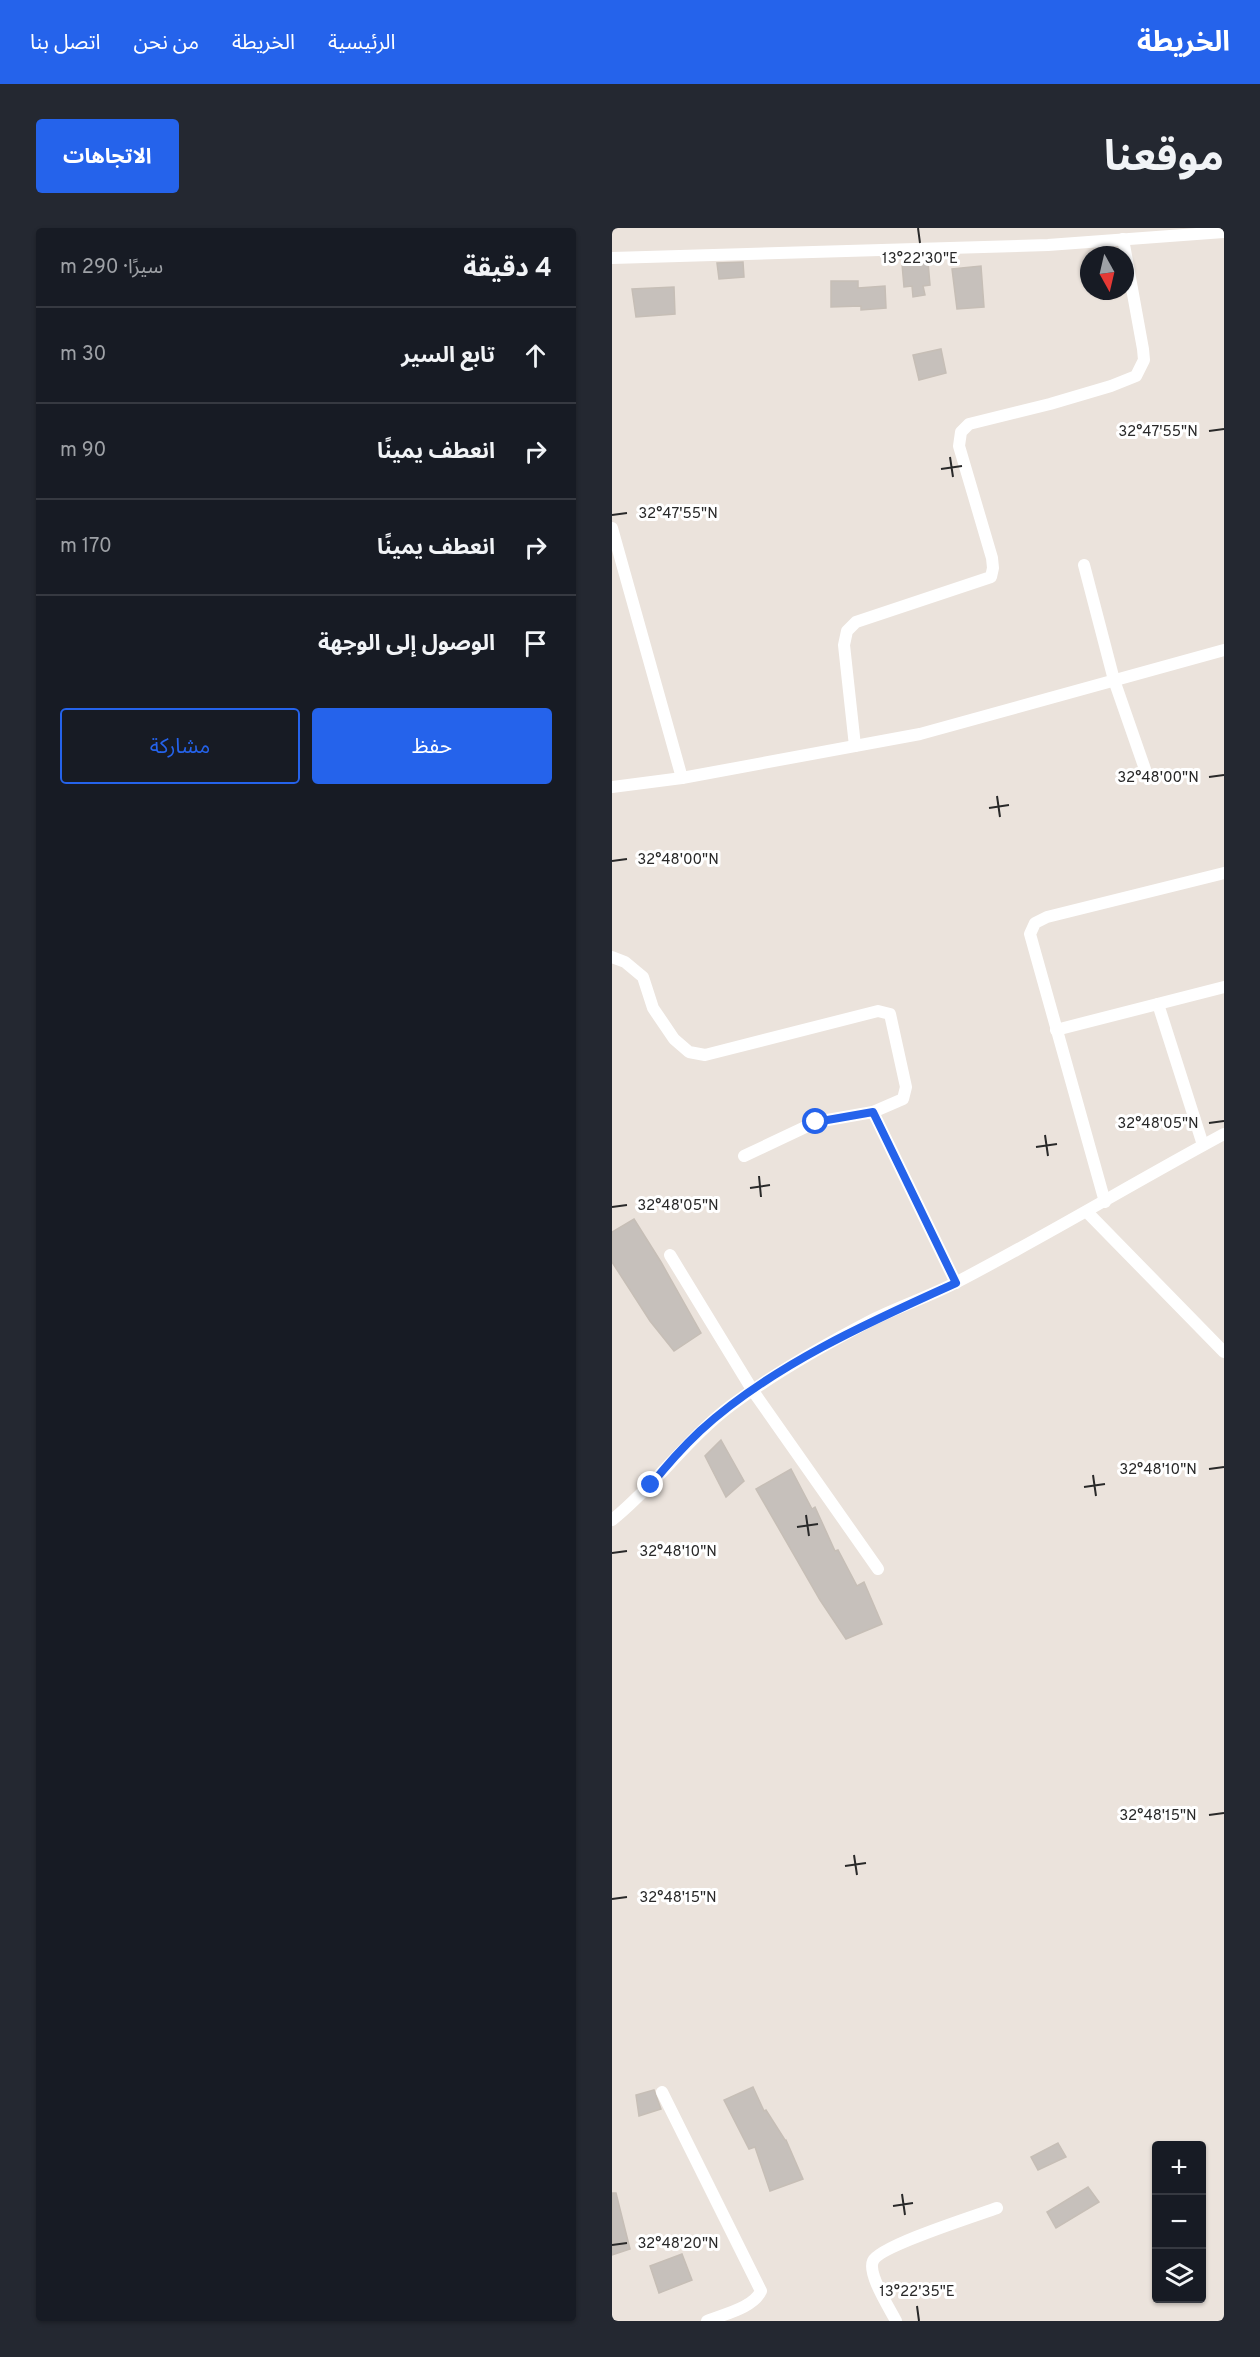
<!DOCTYPE html>
<html lang="ar">
<head>
<meta charset="utf-8">
<style>
	body { margin:0; font-family:Overpass,"Noto Sans Arabic",sans-serif; background:#242831; color:#f1f3f6; direction:rtl }
	.controls { position:absolute; right:18px; bottom:18px; display:grid; overflow:hidden; border-radius:6px; box-shadow:0 2px 4px #0004 }
	.controls button { width:54px; height:54px; display:grid; place-items:center; padding:0; border:0; border-bottom:2px solid #363941; background:#171b24; color:#f1f3f6; font:30px sans-serif }
	.compass { position:absolute; left:468px; top:18px; width:54px; height:54px; border-radius:50%; background:#171b24; box-shadow:0 2px 4px #0004; rotate:172deg }
	.stop { position:absolute; width:18px; height:18px; margin:-14px; border:4px solid #2563eb; border-radius:50%; background:#fff }
	.stop.end { background:#2563eb; border-color:#fff; box-shadow:0 2px 6px #0008 }
	.list { margin:0; padding:0; list-style:none }
	h2 { display:flex; justify-content:space-between; align-items:center; height:78px; margin:0; padding:0 24px; font-size:26px }
	h2 small { font-size:20px; font-weight:400; color:#9ea1a6 }
	.list li { display:grid; grid-template-columns:39px 1fr auto; gap:18px; align-items:center; box-sizing:border-box; height:96px; padding:0 24px; border-top:2px solid #363941 }
	.list b { display:block; font-size:22px; white-space:nowrap }
	.list em { font-size:20px; font-style:normal; color:#9ea1a6 }
	.actions { display:flex; gap:12px; padding:18px 24px }
	.actions a { flex:1; padding:14px 0; border:2px solid #2563eb; border-radius:6px; text-align:center; font-size:21px; color:#2563eb }
	.actions .main { background:#2563eb; color:#fff }
	.icon { flex:none; width:33px; height:33px; fill:none; stroke:currentColor; stroke-width:2; stroke-linecap:round; stroke-linejoin:round }
	.map { position:relative; flex:none; width:612px; height:2093px; overflow:hidden; direction:ltr; border-radius:6px }
	header { display:flex; align-items:center; gap:36px; box-sizing:border-box; height:84px; padding:0 30px; background:#2563eb; color:#fff }
	header strong { font-size:28px }
	nav { display:flex; gap:33px; margin-inline-start:auto; font-size:21px }
	.intro { display:flex; align-items:center; justify-content:space-between; box-sizing:border-box; height:144px; padding:0 36px }
	h1 { margin:0; font-size:42px }
	.button { padding:15px 27px; border-radius:6px; background:#2563eb; color:#fff; font-size:21px; font-weight:700 }
	main { display:flex; gap:36px; padding:0 36px }
	aside { flex:1; background:#171b24; border-radius:6px; box-shadow:0 2px 4px #0004 }
	.map>svg:first-child { display:block }
	.building { fill:#c6c0bb; stroke:#c6beb6; stroke-width:1.5 }
	.lines { fill:none; stroke-linecap:round; stroke-linejoin:round }
	.street { stroke:#fff; stroke-width:12 }
	.route { stroke:#2563eb; stroke-width:8 }
	.ticks { fill:none; stroke:#292929; stroke-width:2 }
	.ticks-label { font-size:15px; text-anchor:middle; fill:#292929; stroke:#fff; stroke-width:6; stroke-linejoin:round; paint-order:stroke }
</style>
</head>
<body>
<header>
<strong>الخريطة</strong>
<nav><a>الرئيسية</a><a>الخريطة</a><a>من نحن</a><a>اتصل بنا</a></nav>
</header>
<div class="intro"><h1>موقعنا</h1><a class="button">الاتجاهات</a></div>
<main>
<div class="map">
<svg width="612" height="2093" viewBox="0 0 612 2093">
	<rect width="100%" height="100%" fill="#ebe3dc"/>
	<!-- building -->
	<g class="building">
		<polygon points="131,34 132,49 107,51 105,35"/>
		<polygon points="316,34 318,57 311,58 313,67 301,69 300,58 292,59 290,36"/>
		<polygon points="369,38 372,79 345,81 340,41"/>
		<polygon points="219,53 246,53 246,60 273,58 274,80 249,82 249,78 219,79"/>
		<polygon points="62,59 63,86 24,89 20,61"/>
		<polygon points="329,121 334,145 307,152 301,127"/>
		<polygon points="22,991 49,1034 89,1105 62,1123 38,1093 0,1034 0,1004"/>
		<polygon points="109,1212 132,1253 114,1269 93,1228"/>
		<polygon points="179,1241 200,1281 203,1279 223,1323 226,1322 245,1358 252,1354 270,1396 234,1411 208,1372 144,1261"/>
		<polygon points="141,1859 152,1883 154,1882 173,1912 174,1912 191,1951 158,1963 143,1919 137,1921 112,1872"/>
		<polygon points="42,1862 49,1881 27,1888 24,1867"/>
		<polygon points="446,1915 454,1929 426,1942 419,1929"/>
		<polygon points="476,1959 487,1974 444,2000 435,1984"/>
		<polygon points="0,1965 4,1965 18,2021 0,2027"/>
		<polygon points="70,2026 80,2052 47,2065 38,2038"/>
	</g>
	<g class="lines">
		<!-- street -->
		<g class="street">
			<polyline points="0,30 436,17 612,4"/>
			<polyline points="0,300 70,550"/>
			<polyline points="472,337 502,452 534,544"/>
			<polyline points="243,518 232,417 235,403 244,394 379,349 381,340 380,330 347,218 349,204 357,196 438,176 499,158 524,148 532,132 531,121 511,11"/>
			<polyline points="0,559 70,550 308,506 612,422"/>
			<polyline points="0,729 13,734 31,749 41,780 62,811 77,824 93,827 266,783 278,786 294,859 291,871 261,884"/>
			<polyline points="546,776 591,917"/>
			<polyline points="444,802 612,759"/>
			<polyline points="132,928 204,894 261,884 344,1055"/>
			<polyline points="493,974 418,706 423,695 435,689 612,645"/>
			<polyline points="475,984 612,1124"/>
			<polyline points="58,1027 141,1163 266,1341"/>
			<path d="M0 1292C44 1257 75 1210 121 1176 164 1144 212 1117 260 1092 288 1078 319 1068 347 1053 437 1006 523 954 612 906"/>
			<path d="M50 1864 149 2063C141 2080 112 2086 95 2093"/>
			<path d="M284 2093C278 2081 255 2046 261 2033 267 2018 366 1987 385 1980"/>
		</g>
	</g>
	<g class="lines">
		<!-- route -->
		<path class="route" d="M39 1257C54 1238 70 1220 88 1203 159 1138 257 1094 344 1055L261 884 204 894"/>
	</g>
	<!-- ticks -->
	<path class="ticks" d="M306 0 308 15M597 203 612 201M338 229 341 249M329 241 350 238M0 287 15 285M597 549 612 547M385 568 388 589M377 580 397 577M0 633 15 631M597 895 612 893M433 907 436 928M424 919 445 916M147 948 149 969M138 960 158 957M0 979 15 977M597 1241 612 1239M481 1247 484 1268M472 1259 493 1256M194 1287 197 1308M185 1299 206 1296M0 1325 15 1323M597 1587 612 1585M242 1627 245 1647M233 1638 254 1635M0 1671 15 1669M290 1966 293 1987M281 1978 301 1975M0 2017 15 2015M305 2078 307 2093"/>
	<g class="ticks-label">
		<text x="308" y="35">13°22'30"E</text>
		<text x="546" y="208">32°47'55"N</text>
		<text x="66" y="290">32°47'55"N</text>
		<text x="546" y="554">32°48'00"N</text>
		<text x="66" y="636">32°48'00"N</text>
		<text x="546" y="900">32°48'05"N</text>
		<text x="66" y="982">32°48'05"N</text>
		<text x="546" y="1246">32°48'10"N</text>
		<text x="66" y="1328">32°48'10"N</text>
		<text x="546" y="1592">32°48'15"N</text>
		<text x="66" y="1674">32°48'15"N</text>
		<text x="66" y="2020">32°48'20"N</text>
		<text x="305" y="2068">13°22'35"E</text>
	</g>
</svg>
<div class="controls">
<button>+</button>
<button>−</button>
<button><svg class="icon" aria-label="layers" viewBox="0 0 24 24"><path d="M12 4l9 5-9 5-9-5zM3 14l9 5 9-5"/></svg></button>
</div>
<svg class="compass" viewBox="-18 -18 36 36"><path d="M0-13l5 13h-10z" fill="#e53935"/><path d="M0 13l5-13h-10z" fill="#9ea1a6"/></svg>
<div class="stop" style="left:204px;top:894px"></div>
<div class="stop end" style="left:39px;top:1257px"></div>
</div>
<aside>
<h2>4 دقيقة<small>سيرًا · 290 m</small></h2>
<ul class="list">
<li><svg class="icon" aria-label="ahead" viewBox="0 0 24 24"><path d="M12 20V5M6 11l6-6 6 6"/></svg><div><b>تابع السير</b></div><em>30 m</em></li>
<li><svg class="icon" aria-label="right" viewBox="0 0 24 24"><path d="M7 20v-9h11M14 6l5 5-5 5"/></svg><div><b>انعطف يمينًا</b></div><em>90 m</em></li>
<li><svg class="icon" aria-label="right" viewBox="0 0 24 24"><path d="M7 20v-9h11M14 6l5 5-5 5"/></svg><div><b>انعطف يمينًا</b></div><em>170 m</em></li>
<li><svg class="icon" aria-label="arrive" viewBox="0 0 24 24"><path d="M6 21V4h12l-3 4 3 4H6"/></svg><div><b>الوصول إلى الوجهة</b></div></li>
</ul>
<div class="actions"><a class="main">حفظ</a><a>مشاركة</a></div>
</aside>
</main>
</body>
</html>
